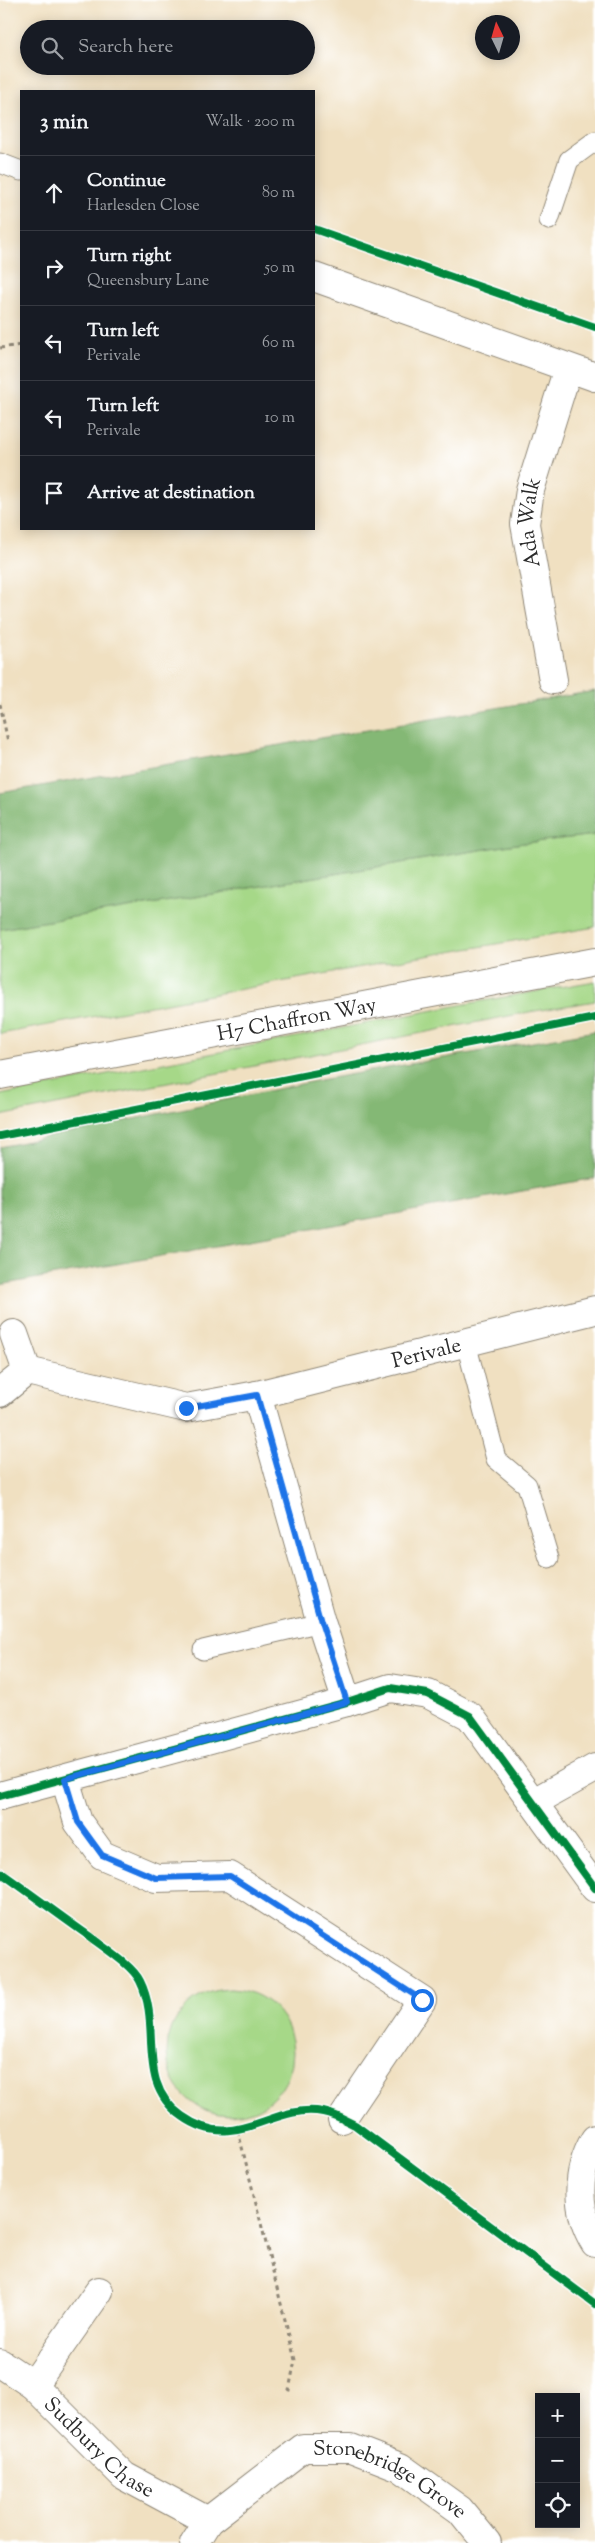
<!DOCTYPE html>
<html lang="en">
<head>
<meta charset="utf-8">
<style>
	body { margin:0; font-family:"Sorts Mill Goudy",serif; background:#242831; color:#f1f3f6 }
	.controls { position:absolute; right:15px; bottom:15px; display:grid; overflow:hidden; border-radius:0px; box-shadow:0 2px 12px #0003 }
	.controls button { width:45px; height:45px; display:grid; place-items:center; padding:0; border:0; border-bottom:1px solid #363941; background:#171b24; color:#f1f3f6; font:25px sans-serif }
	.compass { position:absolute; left:475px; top:15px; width:45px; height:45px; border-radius:50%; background:#171b24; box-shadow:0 2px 12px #0003; rotate:355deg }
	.stop { position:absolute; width:15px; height:15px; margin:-11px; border:4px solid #1a73e8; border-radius:50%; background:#fff }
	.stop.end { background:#1a73e8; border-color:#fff; box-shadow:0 1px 5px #0008 }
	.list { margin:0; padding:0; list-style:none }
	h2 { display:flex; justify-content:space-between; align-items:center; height:65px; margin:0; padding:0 20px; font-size:21px }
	h2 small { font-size:16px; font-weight:400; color:#9ea1a6 }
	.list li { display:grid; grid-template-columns:32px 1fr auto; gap:15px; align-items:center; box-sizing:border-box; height:75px; padding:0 20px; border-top:1px solid #363941 }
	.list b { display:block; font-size:19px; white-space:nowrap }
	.list p { margin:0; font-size:16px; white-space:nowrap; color:#9ea1a6 }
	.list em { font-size:16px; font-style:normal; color:#9ea1a6 }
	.icon { flex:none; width:28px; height:28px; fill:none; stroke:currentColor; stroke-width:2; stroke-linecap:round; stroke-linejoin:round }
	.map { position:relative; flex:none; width:595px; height:2543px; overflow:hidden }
	.search { position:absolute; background:#171b24; box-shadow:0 2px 12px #0003; left:20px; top:20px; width:295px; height:55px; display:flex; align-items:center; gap:12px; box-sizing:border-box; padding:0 18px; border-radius:28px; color:#9ea1a6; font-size:19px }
	.panel { position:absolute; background:#171b24; box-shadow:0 2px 12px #0003; left:20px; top:90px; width:295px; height:440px; border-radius:0px }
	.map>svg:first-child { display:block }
	.green { fill:#a6d888; stroke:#68825a }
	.forest { fill:#84b874; stroke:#587250 }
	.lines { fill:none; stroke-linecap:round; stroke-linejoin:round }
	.service-casing { stroke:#8e8676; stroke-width:21 }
	.minor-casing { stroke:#8e8676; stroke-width:30 }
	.tertiary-casing { stroke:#8e8676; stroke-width:30 }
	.path { stroke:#8e8676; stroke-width:3; stroke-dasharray:4 4; stroke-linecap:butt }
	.service { stroke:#fff; stroke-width:19 }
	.minor { stroke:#fff; stroke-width:28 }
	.tertiary { stroke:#fff; stroke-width:28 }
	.cycleway-casing { stroke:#fff; stroke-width:11 }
	.cycleway { stroke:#00873e; stroke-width:8 }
	.route { stroke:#1a73e8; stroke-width:6 }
	.labels { text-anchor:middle; stroke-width:4.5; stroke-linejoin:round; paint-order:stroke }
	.street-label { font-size:21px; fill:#2b2b2b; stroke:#fff }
</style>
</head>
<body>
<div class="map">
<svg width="595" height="2543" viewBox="0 0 595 2543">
	<rect width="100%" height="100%" fill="#fff"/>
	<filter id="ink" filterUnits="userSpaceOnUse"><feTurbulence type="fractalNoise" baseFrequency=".02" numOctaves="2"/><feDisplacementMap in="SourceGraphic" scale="10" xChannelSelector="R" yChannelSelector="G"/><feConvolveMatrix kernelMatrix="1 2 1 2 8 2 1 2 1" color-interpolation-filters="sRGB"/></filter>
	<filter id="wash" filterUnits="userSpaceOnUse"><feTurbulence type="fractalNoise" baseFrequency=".0096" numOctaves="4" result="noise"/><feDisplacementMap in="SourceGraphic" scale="20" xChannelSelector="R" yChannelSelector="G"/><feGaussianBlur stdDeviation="1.12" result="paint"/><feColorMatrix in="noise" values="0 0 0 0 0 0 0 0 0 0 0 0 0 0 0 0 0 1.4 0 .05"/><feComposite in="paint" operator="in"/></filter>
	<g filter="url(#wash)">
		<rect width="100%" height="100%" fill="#f0e0c1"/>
		<!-- green -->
		<g class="green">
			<polygon points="595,835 595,927 350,969 0,1034 0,929 516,844"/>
			<polygon points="595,981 595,1001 529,1012 0,1116 0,1095 460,1005"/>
			<circle cx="230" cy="2052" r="63"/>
		</g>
		<!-- forest -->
		<g class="forest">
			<polygon points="595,691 595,835 516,844 0,929 0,793"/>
			<polygon points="595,1031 595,1178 0,1285 0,1147 320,1080"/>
		</g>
	</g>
	<g filter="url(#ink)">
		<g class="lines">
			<defs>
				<g id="service">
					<polyline points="0,163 21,171"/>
					<polyline points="549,220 569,160 595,141"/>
					<polyline points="466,1343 496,1459 527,1485 549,1558"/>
					<polyline points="203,1650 321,1622"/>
				</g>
				<g id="minor">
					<polyline points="314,277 595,377"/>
					<path id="s1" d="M553 680 525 524 530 490 568 368"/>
					<polyline points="14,1334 27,1371"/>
					<path id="s2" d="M27 1371 186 1408 257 1395 595 1310"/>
					<polyline points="0,1393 27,1371"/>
					<polyline points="257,1395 321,1622 347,1702"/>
					<polyline points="65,1779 78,1822 102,1855 156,1878 230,1876 422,2000 342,2119"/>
					<polyline points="0,1796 347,1702 390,1688 428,1694 470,1716 595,1888"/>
					<polyline points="534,1802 595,1768"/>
					<path d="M595 2139C576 2171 575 2211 595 2243"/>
					<path id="s3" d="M0 2363 33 2385 124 2476 208 2521"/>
					<polyline points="33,2385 99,2291"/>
					<path id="s4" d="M194 2543 208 2521 303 2448H351L400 2467 460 2510 487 2543"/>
				</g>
				<g id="tertiary">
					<path id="s5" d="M0 1075 595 962"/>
				</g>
			</defs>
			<!-- service casing -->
			<use href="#service" class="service-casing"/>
			<!-- minor casing -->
			<use href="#minor" class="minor-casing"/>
			<!-- tertiary casing -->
			<use href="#tertiary" class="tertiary-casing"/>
			<!-- path -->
			<g class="path">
				<polyline points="0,348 21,345"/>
				<polyline points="0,704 8,742"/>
				<polyline points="238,2131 295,2360 288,2395"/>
			</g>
			<!-- service -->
			<use href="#service" class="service"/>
			<!-- minor -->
			<use href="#minor" class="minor"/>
			<!-- tertiary -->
			<use href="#tertiary" class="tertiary"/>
			<defs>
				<g id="cycleway">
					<polyline points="314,229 595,327"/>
					<polyline points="0,1136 595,1018"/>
					<polyline points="0,1796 347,1702 390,1688 428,1694 470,1716 595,1888"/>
					<path d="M0 1872C30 1893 59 1915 89 1936 103 1947 132 1965 140 1981 163 2027 134 2083 182 2116 236 2155 272 2102 323 2112 334 2114 345 2120 355 2125L595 2304"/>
				</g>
			</defs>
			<!-- cycleway casing -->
			<use href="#cycleway" class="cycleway-casing"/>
			<!-- cycleway -->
			<use href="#cycleway" class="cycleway"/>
		</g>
	</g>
	<g class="lines" filter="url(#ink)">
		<!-- route -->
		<polyline class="route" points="186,1408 257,1395 321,1622 347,1702 65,1779 78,1822 102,1855 156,1878 230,1876 422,2000"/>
	</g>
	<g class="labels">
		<!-- street labels -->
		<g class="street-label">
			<text dy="7" stroke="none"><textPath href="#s1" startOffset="160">Ada Walk</textPath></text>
			<text dy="7" stroke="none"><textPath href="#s5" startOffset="302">H7 Chaffron Way</textPath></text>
			<text dy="7" stroke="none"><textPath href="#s2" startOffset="410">Perivale</textPath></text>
			<text dy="7" stroke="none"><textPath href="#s3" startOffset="131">Sudbury Chase</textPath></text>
			<text dy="7" stroke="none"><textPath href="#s4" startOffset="241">Stonebridge Grove</textPath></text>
		</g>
	</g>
</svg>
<div class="controls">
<button>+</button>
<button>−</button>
<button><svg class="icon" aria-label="locate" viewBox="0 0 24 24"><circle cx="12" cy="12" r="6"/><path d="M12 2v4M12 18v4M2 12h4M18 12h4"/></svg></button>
</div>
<svg class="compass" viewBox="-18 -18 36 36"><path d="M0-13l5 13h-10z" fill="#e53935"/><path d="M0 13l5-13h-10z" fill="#9ea1a6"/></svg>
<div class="stop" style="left:422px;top:2000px"></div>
<div class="stop end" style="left:186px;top:1408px"></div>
<div class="search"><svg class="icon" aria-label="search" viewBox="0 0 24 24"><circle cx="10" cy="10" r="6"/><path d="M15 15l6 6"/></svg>Search here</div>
<section class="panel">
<h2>3 min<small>Walk · 200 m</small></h2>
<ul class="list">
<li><svg class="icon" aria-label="ahead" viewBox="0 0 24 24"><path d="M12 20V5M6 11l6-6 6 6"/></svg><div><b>Continue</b><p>Harlesden Close</p></div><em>80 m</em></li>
<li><svg class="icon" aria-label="right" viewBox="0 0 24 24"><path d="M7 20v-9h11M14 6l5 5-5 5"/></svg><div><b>Turn right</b><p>Queensbury Lane</p></div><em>50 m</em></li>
<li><svg class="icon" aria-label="left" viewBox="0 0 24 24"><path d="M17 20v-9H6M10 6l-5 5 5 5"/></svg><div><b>Turn left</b><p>Perivale</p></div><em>60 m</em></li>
<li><svg class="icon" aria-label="left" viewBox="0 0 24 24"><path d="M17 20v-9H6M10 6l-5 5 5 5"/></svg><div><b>Turn left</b><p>Perivale</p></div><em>10 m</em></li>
<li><svg class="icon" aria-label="arrive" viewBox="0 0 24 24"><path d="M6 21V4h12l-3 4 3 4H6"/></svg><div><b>Arrive at destination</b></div></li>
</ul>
</section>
</div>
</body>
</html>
